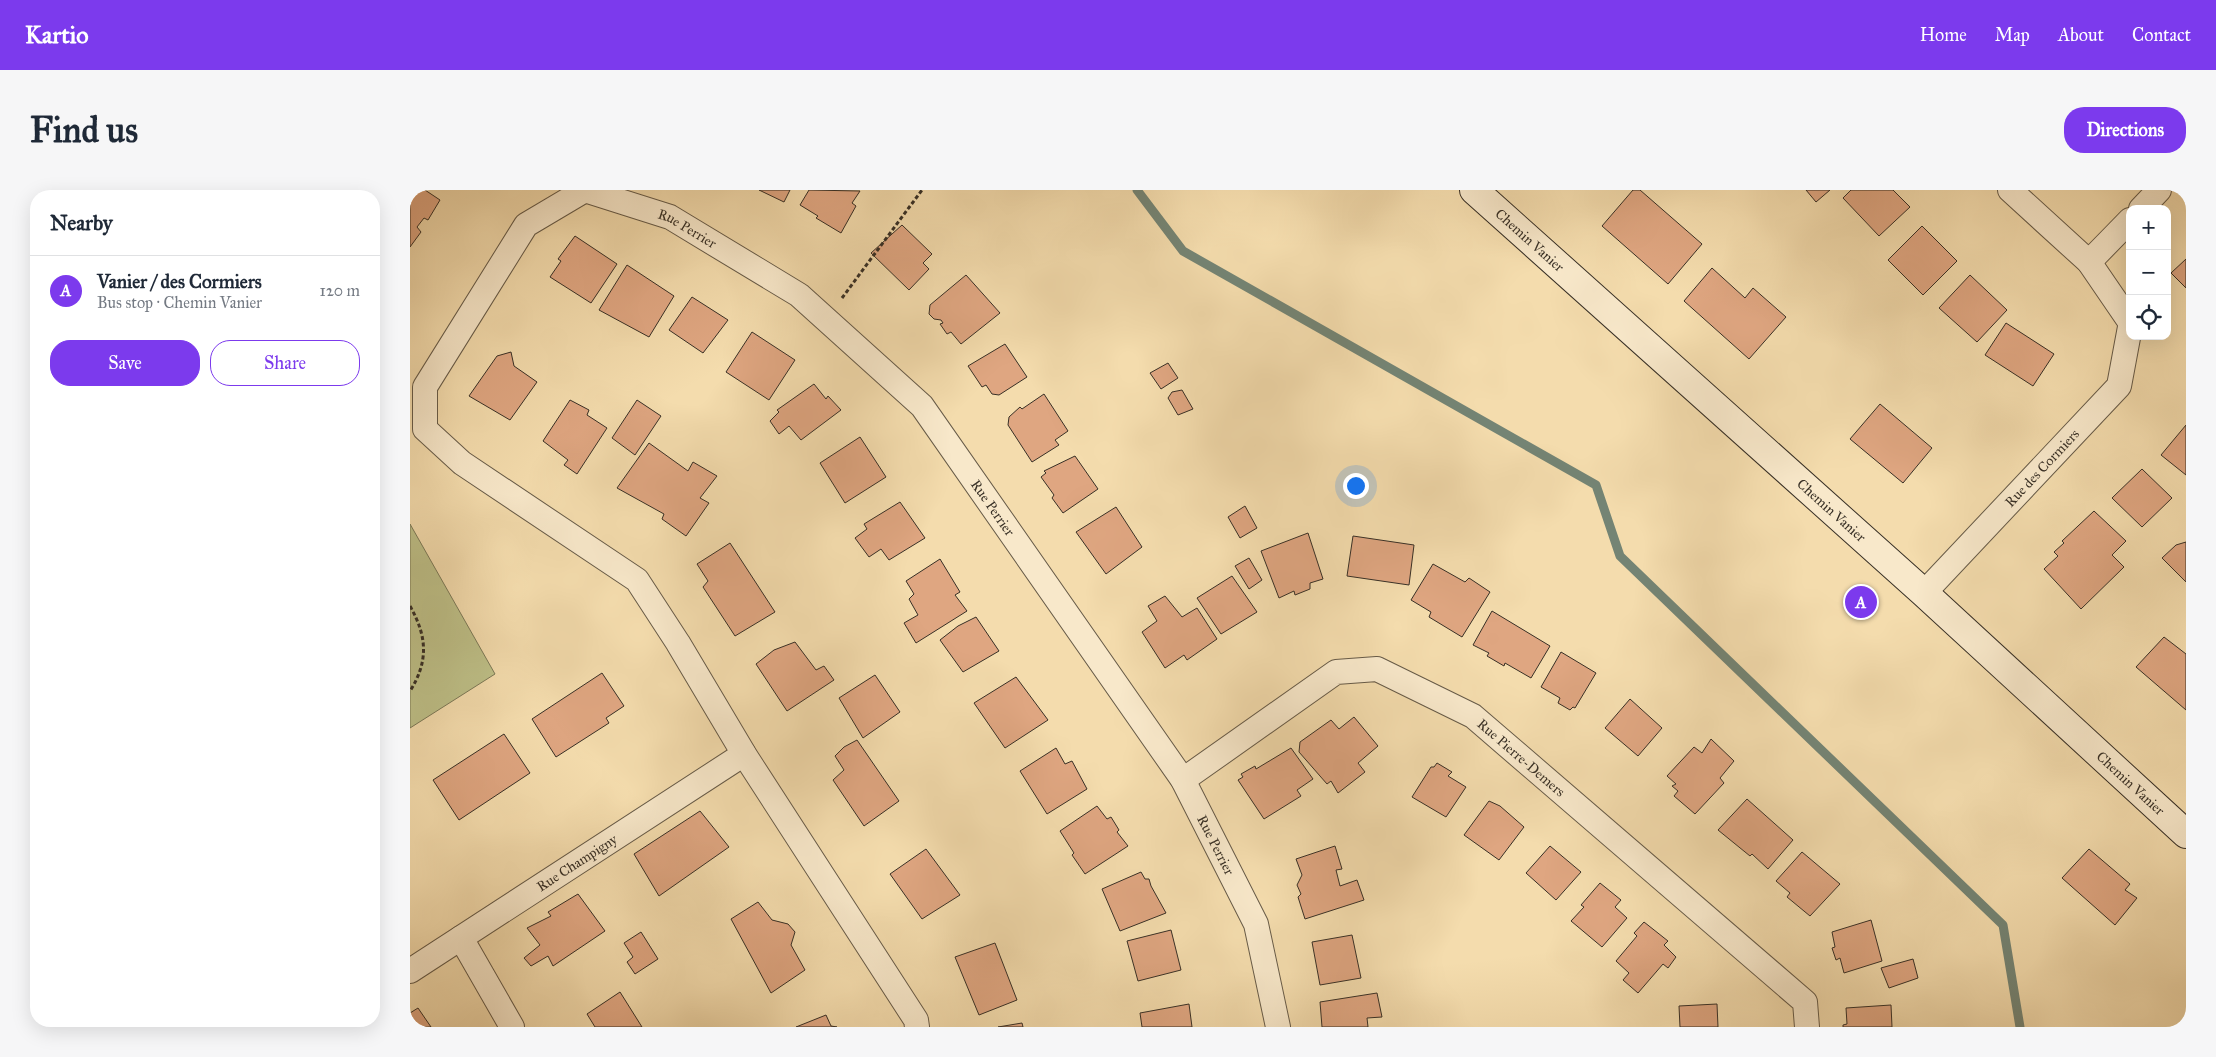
<!DOCTYPE html>
<html lang="en">
<head>
<meta charset="utf-8">
<style>
	body { margin:0; font-family:"IM FELL Great Primer",serif; background:#f6f6f7; color:#1f2937 }
	.controls { position:absolute; right:15px; top:15px; display:grid; overflow:hidden; border-radius:10px; box-shadow:0 5px 20px #0002 }
	.controls button { width:45px; height:45px; display:grid; place-items:center; padding:0; border:0; border-bottom:1px solid #e0e1e3; background:#fff; color:#1f2937; font:25px sans-serif }
	.you { position:absolute; left:945px; top:295px; width:18px; height:18px; margin:-12px; border:4px solid #fff; border-radius:50%; background:#1a73e8; box-shadow:0 0 0 8px #1a73e833 }
	.badge { display:grid; place-items:center; width:32px; height:32px; border-radius:50%; background:#7c3aed; color:#fff; font-size:16px; font-weight:700 }
	.pin { position:absolute; translate:-50% -50%; border:2px solid #fff; box-shadow:0 1px 5px #0006 }
	.list { margin:0; padding:0; list-style:none }
	h2 { display:flex; justify-content:space-between; align-items:center; height:65px; margin:0; padding:0 20px; font-size:21px }
	h2 small { font-size:16px; font-weight:400; color:#747a83 }
	.list li { display:grid; grid-template-columns:32px 1fr auto; gap:15px; align-items:center; box-sizing:border-box; height:70px; padding:0 20px; border-top:1px solid #e0e1e3 }
	.list b { display:block; font-size:19px; white-space:nowrap }
	.list p { margin:0; font-size:16px; white-space:nowrap; color:#747a83 }
	.list em { font-size:16px; font-style:normal; color:#747a83 }
	.actions { display:flex; gap:10px; padding:15px 20px }
	.actions a { flex:1; padding:11px 0; border:1px solid #7c3aed; border-radius:20px; text-align:center; font-size:18px; color:#7c3aed }
	.actions .main { background:#7c3aed; color:#fff }
	.icon { flex:none; width:28px; height:28px; fill:none; stroke:currentColor; stroke-width:2; stroke-linecap:round; stroke-linejoin:round }
	.map { position:relative; flex:none; width:1776px; height:837px; overflow:hidden; border-radius:20px }
	header { display:flex; align-items:center; gap:30px; box-sizing:border-box; height:70px; padding:0 25px; background:#7c3aed; color:#fff }
	header strong { font-size:24px }
	nav { display:flex; gap:28px; margin-inline-start:auto; font-size:18px }
	.intro { display:flex; align-items:center; justify-content:space-between; box-sizing:border-box; height:120px; padding:0 30px }
	h1 { margin:0; font-size:35px }
	.button { padding:12px 22px; border-radius:20px; background:#7c3aed; color:#fff; font-size:18px; font-weight:700 }
	main { display:flex; gap:30px; padding:0 30px }
	aside { flex:1; background:#fff; border-radius:20px; box-shadow:0 5px 20px #0002 }
	.map>svg:first-child { display:block }
	.green { fill:#bec088; stroke:#7b7857 }
	.lines { fill:none; stroke-linecap:round; stroke-linejoin:round }
	.stream { stroke:#748474; stroke-width:9 }
	.building { fill:#dfa681; stroke:#383026 }
	.street-casing { stroke:#675b48; stroke-width:26 }
	.secondary-casing { stroke:#383026; stroke-width:30 }
	.path { stroke:#383026; stroke-width:3; stroke-dasharray:4 2.5; stroke-linecap:butt }
	.street { stroke:#f8e8ca; stroke-width:24 }
	.secondary { stroke:#f8e8ca; stroke-width:28 }
	.labels { text-anchor:middle; stroke-width:5; stroke-linejoin:round; paint-order:stroke }
	.street-label { font-size:14px; fill:#383026; stroke:#f8e8ca }
</style>
</head>
<body>
<header>
<strong>Kartio</strong>
<nav><a>Home</a><a>Map</a><a>About</a><a>Contact</a></nav>
</header>
<div class="intro"><h1>Find us</h1><a class="button">Directions</a></div>
<main>
<aside>
<h2>Nearby<small></small></h2>
<ul class="list">
<li><span class="badge">A</span><div><b>Vanier / des Cormiers</b><p>Bus stop · Chemin Vanier</p></div><em>120 m</em></li>
</ul>
<div class="actions"><a class="main">Save</a><a>Share</a></div>
</aside>
<div class="map">
<svg width="1776" height="837" viewBox="0 0 1776 837">
	<rect width="100%" height="100%" fill="#f4dcad"/>
	<filter id="stains"><feTurbulence type="fractalNoise" baseFrequency=".004" numOctaves="4"/><feColorMatrix values="0 0 0 0 .2 0 0 0 0 .09 0 0 0 0 .02 0 0 0 .5 -.17"/></filter>
	<radialGradient id="worn" r=".72"><stop offset=".6" stop-color="#630" stop-opacity="0"/><stop offset="1" stop-color="#630" stop-opacity=".3"/></radialGradient>
	<!-- green -->
	<polygon class="green" points="0,334 85,484 0,538"/>
	<g class="lines">
		<!-- stream -->
		<polyline class="stream" points="727,0 773,61 1186,295 1210,366 1593,735 1610,837"/>
	</g>
	<!-- building -->
	<g class="building">
		<polygon points="0,0 15,0 30,10 18,30 14,28 7,37 11,42 0,57"/>
		<polygon points="349,0 380,0 374,12"/>
		<polygon points="399,0 450,1 442,13 446,16 431,43 406,28 408,26 390,15"/>
		<polygon points="1223,0 1230,0 1292,54 1258,94 1192,36"/>
		<polygon points="1396,0 1420,0 1406,12"/>
		<polygon points="1441,0 1483,0 1500,17 1469,46 1433,8"/>
		<polygon points="492,35 522,64 513,73 519,79 499,100 461,63"/>
		<polygon points="1512,36 1547,71 1513,105 1478,70"/>
		<polygon points="165,46 207,74 181,113 140,87 151,71 148,69"/>
		<polygon points="1776,69 1776,98 1761,83"/>
		<polygon points="217,75 264,106 239,147 189,120"/>
		<polygon points="1302,78 1335,108 1343,98 1376,127 1339,169 1274,111"/>
		<polygon points="556,85 590,123 551,154 541,142 537,144 530,134 533,133 531,130 524,129 519,124 520,115"/>
		<polygon points="1560,85 1597,120 1567,152 1529,118"/>
		<polygon points="282,107 318,130 293,163 259,140"/>
		<polygon points="1596,133 1644,164 1623,196 1575,165"/>
		<polygon points="342,142 385,170 359,210 316,182"/>
		<polygon points="595,154 617,187 589,205 582,204 576,195 572,197 558,176"/>
		<polygon points="101,162 104,176 127,192 100,230 59,206 87,166"/>
		<polygon points="758,173 768,188 751,199 740,183"/>
		<polygon points="404,194 416,209 418,206 431,220 391,250 379,236 369,244 360,231 369,222 367,220"/>
		<polygon points="772,200 783,219 768,225 758,208 762,202"/>
		<polygon points="634,204 658,241 645,250 649,255 622,272 598,235 599,227 610,217 612,219"/>
		<polygon points="160,210 179,220 177,225 197,238 167,284 154,275 158,270 133,251"/>
		<polygon points="227,210 251,226 225,265 202,248"/>
		<polygon points="1470,214 1522,258 1493,293 1440,249"/>
		<polygon points="1776,235 1776,285 1751,265"/>
		<polygon points="450,247 476,287 435,313 410,273"/>
		<polygon points="239,253 278,281 283,272 307,286 290,308 299,313 276,346 252,329 254,324 207,298"/>
		<polygon points="665,266 688,299 653,323 642,308 644,305 631,287 636,283 634,281"/>
		<polygon points="1732,279 1762,308 1732,337 1702,308"/>
		<polygon points="490,312 515,348 479,370 471,359 459,367 445,348 457,339 454,334"/>
		<polygon points="835,316 847,338 830,348 818,327"/>
		<polygon points="706,317 732,357 696,384 666,342"/>
		<polygon points="1684,321 1716,351 1702,365 1714,377 1671,419 1634,379 1648,366 1644,362 1654,353 1652,351"/>
		<polygon points="898,343 913,389 900,393 900,399 885,405 884,401 869,408 851,361"/>
		<polygon points="943,346 1004,355 999,395 937,386"/>
		<polygon points="1776,352 1776,392 1752,368 1766,355"/>
		<polygon points="320,353 365,422 325,446 293,397 298,391 287,374"/>
		<polygon points="839,368 852,390 839,399 825,376"/>
		<polygon points="530,369 550,402 545,405 557,421 506,453 494,433 508,425 499,409 504,404 496,391"/>
		<polygon points="1023,374 1055,392 1059,388 1080,402 1052,447 1019,427 1021,422 1001,410"/>
		<polygon points="822,386 847,422 811,444 787,408"/>
		<polygon points="755,406 772,427 787,418 807,449 777,470 774,465 755,478 732,442 747,431 738,416"/>
		<polygon points="1082,421 1140,456 1121,488 1095,473 1094,476 1077,466 1079,463 1063,455"/>
		<polygon points="566,427 589,461 553,482 530,450 548,436"/>
		<polygon points="1754,447 1776,464 1776,520 1726,477"/>
		<polygon points="385,452 406,480 414,476 424,490 377,521 346,474 364,460"/>
		<polygon points="1151,462 1186,483 1165,518 1163,517 1160,520 1148,513 1150,508 1131,497"/>
		<polygon points="192,483 214,516 196,528 199,533 146,567 122,529"/>
		<polygon points="465,485 490,522 453,548 429,508"/>
		<polygon points="606,487 638,530 595,558 564,513"/>
		<polygon points="1220,509 1252,538 1228,566 1195,538"/>
		<polygon points="944,527 968,556 948,573 955,582 928,603 921,591 917,594 889,562 890,552 921,530 929,539"/>
		<polygon points="94,544 120,583 49,630 23,590"/>
		<polygon points="1301,549 1324,571 1310,588 1314,593 1285,624 1264,606 1268,601 1262,596 1266,594 1257,586 1284,557 1292,563"/>
		<polygon points="447,550 489,611 454,636 423,590 434,580 425,566 434,557"/>
		<polygon points="646,558 655,574 662,571 677,599 637,624 610,581"/>
		<polygon points="881,558 903,589 887,600 891,606 854,629 828,590 833,587 831,584 845,576 846,579"/>
		<polygon points="1027,573 1042,582 1038,586 1056,597 1036,627 1002,607 1021,577 1024,577"/>
		<polygon points="1337,609 1383,650 1358,679 1342,664 1340,666 1308,640"/>
		<polygon points="1079,611 1090,616 1114,637 1089,670 1054,645"/>
		<polygon points="687,616 697,629 701,627 709,640 707,642 718,656 675,684 662,665 664,663 650,641"/>
		<polygon points="290,621 319,657 249,706 224,664"/>
		<polygon points="925,656 932,679 926,680 930,696 947,690 954,710 895,729 888,707 891,704 887,695 892,685 886,669"/>
		<polygon points="1140,656 1171,682 1146,710 1116,683"/>
		<polygon points="516,659 550,705 512,729 480,684"/>
		<polygon points="1679,659 1720,694 1715,700 1727,708 1705,735 1652,688"/>
		<polygon points="1392,662 1430,694 1400,726 1377,707 1380,703 1366,691"/>
		<polygon points="731,682 735,689 739,689 741,696 756,723 710,741 692,699"/>
		<polygon points="1190,693 1211,710 1205,717 1217,728 1192,757 1161,731 1174,717 1171,715"/>
		<polygon points="168,704 195,741 143,776 138,766 121,776 114,768 130,755 117,738 141,726 138,722"/>
		<polygon points="348,712 362,730 378,734 385,742 381,755 395,780 361,803 321,729"/>
		<polygon points="1461,730 1472,771 1434,783 1430,768 1426,770 1422,758 1425,757 1422,742"/>
		<polygon points="1234,732 1258,751 1254,755 1266,767 1258,778 1253,774 1228,803 1213,790 1219,783 1206,771 1227,746 1224,743"/>
		<polygon points="761,740 771,780 728,791 717,751"/>
		<polygon points="231,742 248,769 225,784 217,772 223,767 214,753"/>
		<polygon points="942,745 951,788 910,795 902,752"/>
		<polygon points="585,753 607,810 569,825 545,767"/>
		<polygon points="1503,769 1508,788 1479,798 1471,778"/>
		<polygon points="210,802 232,837 185,837 177,824"/>
		<polygon points="967,803 972,827 957,828 958,837 912,837 910,812"/>
		<polygon points="779,814 782,837 732,837 730,823"/>
		<polygon points="1307,814 1308,837 1270,837 1269,816"/>
		<polygon points="1481,815 1482,837 1433,837 1433,835 1437,834 1436,818"/>
		<polygon points="8,818 21,837 0,837 0,823"/>
		<polygon points="416,825 421,836 427,837 386,837"/>
		<polygon points="612,833 613,837 588,837"/>
	</g>
	<g class="lines">
		<defs>
			<g id="street">
				<polyline points="1600,0 1679,72 1720,132"/>
				<polyline points="1731,19 1749,0"/>
				<polyline points="1679,72 1720,30"/>
				<path id="s1" d="M1514 403 1709 196 1720 137"/>
				<path id="s2" d="M773 590 926 482 967 479 1063 526 1395 812 1397 837"/>
				<polyline points="51,748 102,837"/>
				<path id="s3" d="M0 781 334 564"/>
				<path id="s4" d="M507 837 506 830 334 564 268 453 227 390 52 273 15 239V197L116 35 175 0 260 27 389 105 512 216 773 590 846 734 868 837"/>
			</g>
			<g id="secondary">
				<path id="s5" d="M1064 0 1514 403 1776 644"/>
			</g>
		</defs>
		<!-- street casing -->
		<use href="#street" class="street-casing"/>
		<!-- secondary casing -->
		<use href="#secondary" class="secondary-casing"/>
		<!-- path -->
		<g class="path">
			<polyline points="432,108 512,0"/>
			<path d="M0 416C17 446 19 471 0 501"/>
		</g>
		<!-- street -->
		<use href="#street" class="street"/>
		<!-- secondary -->
		<use href="#secondary" class="secondary"/>
	</g>
	<g class="labels">
		<!-- street labels -->
		<g class="street-label">
			<text dy="5" stroke="none"><textPath href="#s4" startOffset="1200">Rue Perrier</textPath></text>
			<text dy="5" stroke="none"><textPath href="#s5" startOffset="75">Chemin Vanier</textPath></text>
			<text dy="5" stroke="none"><textPath href="#s1" startOffset="172">Rue des Cormiers</textPath></text>
			<text dy="5" stroke="none"><textPath href="#s4" startOffset="1620">Rue Perrier</textPath></text>
			<text dy="5" stroke="none"><textPath href="#s5" startOffset="480">Chemin Vanier</textPath></text>
			<text dy="5" stroke="none"><textPath href="#s2" startOffset="399">Rue Pierre-Demers</textPath></text>
			<text dy="5" stroke="none"><textPath href="#s5" startOffset="885">Chemin Vanier</textPath></text>
			<text dy="5" stroke="none"><textPath href="#s4" startOffset="2025">Rue Perrier</textPath></text>
			<text dy="5" stroke="none"><textPath href="#s3" startOffset="199">Rue Champigny</textPath></text>
		</g>
	</g>
	<rect width="100%" height="100%" filter="url(#stains)"/>
	<rect width="100%" height="100%" fill="url(#worn)"/>
</svg>
<div class="controls">
<button>+</button>
<button>−</button>
<button><svg class="icon" aria-label="locate" viewBox="0 0 24 24"><circle cx="12" cy="12" r="6"/><path d="M12 2v4M12 18v4M2 12h4M18 12h4"/></svg></button>
</div>
<div class="you"></div>
<div class="pin badge" style="left:1451px;top:412px">A</div>
</div>
</main>
</body>
</html>
